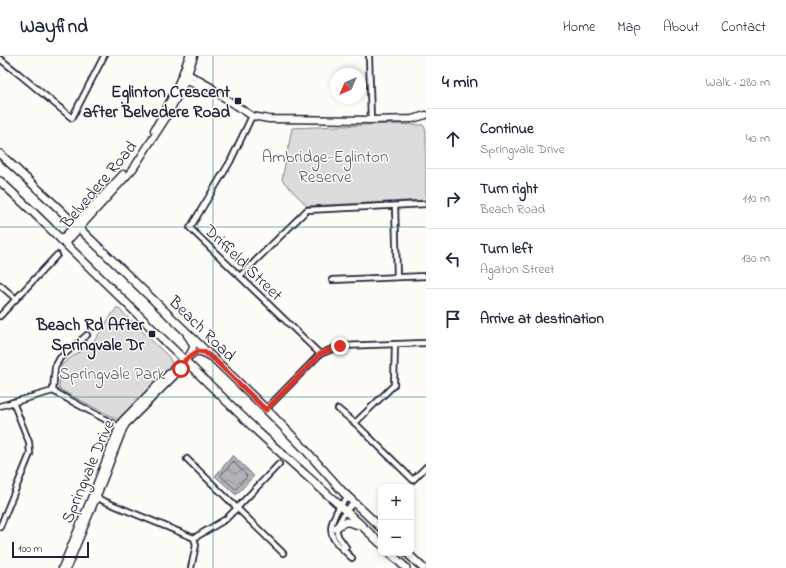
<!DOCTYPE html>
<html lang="en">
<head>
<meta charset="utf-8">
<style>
	body { margin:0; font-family:"Indie Flower",sans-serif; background:#f2f2f3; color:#1f2937 }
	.controls { position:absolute; right:12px; bottom:12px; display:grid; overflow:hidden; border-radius:8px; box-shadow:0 2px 6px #0003 }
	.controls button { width:36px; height:36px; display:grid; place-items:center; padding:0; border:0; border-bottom:1px solid #e0e1e3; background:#fff; color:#1f2937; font:20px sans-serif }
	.compass { position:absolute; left:330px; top:12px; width:36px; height:36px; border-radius:50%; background:#fff; box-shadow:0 2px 6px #0003; rotate:224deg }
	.scale { position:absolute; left:12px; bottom:10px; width:77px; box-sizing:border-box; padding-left:4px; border:2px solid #22223b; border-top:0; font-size:11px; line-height:14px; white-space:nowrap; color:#22223b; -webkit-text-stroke:3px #fdfcf7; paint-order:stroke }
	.stop { position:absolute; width:12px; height:12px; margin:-9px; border:3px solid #d93025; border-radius:50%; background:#fff }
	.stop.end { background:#d93025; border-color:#fff; box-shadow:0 1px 4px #0008 }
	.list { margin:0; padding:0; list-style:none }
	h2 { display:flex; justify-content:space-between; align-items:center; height:52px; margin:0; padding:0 16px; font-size:17px }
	h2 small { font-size:13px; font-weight:400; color:#747a83 }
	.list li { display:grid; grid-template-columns:26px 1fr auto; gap:12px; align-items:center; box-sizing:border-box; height:60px; padding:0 16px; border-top:1px solid #e0e1e3 }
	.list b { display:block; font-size:15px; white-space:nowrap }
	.list p { margin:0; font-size:13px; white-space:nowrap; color:#747a83 }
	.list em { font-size:13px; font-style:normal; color:#747a83 }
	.icon { flex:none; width:22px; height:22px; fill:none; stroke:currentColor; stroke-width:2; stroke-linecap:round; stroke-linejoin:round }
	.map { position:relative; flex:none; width:426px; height:512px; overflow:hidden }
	header { display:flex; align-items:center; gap:24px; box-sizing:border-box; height:56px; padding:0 20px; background:#fff; border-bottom:1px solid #e0e1e3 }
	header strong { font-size:19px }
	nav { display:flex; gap:22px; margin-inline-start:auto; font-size:14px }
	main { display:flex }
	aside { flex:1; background:#fff }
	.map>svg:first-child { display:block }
	.green { fill:#dddcdb; stroke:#807f8b }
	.water { fill:url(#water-waves); stroke:#787885 }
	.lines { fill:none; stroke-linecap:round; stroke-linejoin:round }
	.shore { stroke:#5c5c6d; stroke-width:1 }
	.street-casing { stroke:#22223b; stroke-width:8 }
	.secondary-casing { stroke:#22223b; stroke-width:9 }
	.primary-casing { stroke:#22223b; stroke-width:10 }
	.street { stroke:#fdfcf7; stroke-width:4.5 }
	.secondary { stroke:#fdfcf7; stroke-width:6 }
	.primary { stroke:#fdfcf7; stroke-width:7 }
	.route { stroke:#d93025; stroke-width:5 }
	.grid { fill:none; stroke:#0f766e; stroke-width:1; stroke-opacity:0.55 }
	.poi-dot { fill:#22223b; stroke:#fdfcf7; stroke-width:1.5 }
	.labels { text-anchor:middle; stroke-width:3; stroke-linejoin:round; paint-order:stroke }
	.poi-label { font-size:17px; font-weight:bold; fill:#22223b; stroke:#fdfcf7; text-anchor:end }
	.park-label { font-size:17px; fill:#5a5a6b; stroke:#fdfcf7 }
	.street-label { font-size:17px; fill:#22223b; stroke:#fdfcf7 }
</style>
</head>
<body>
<header>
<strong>Wayfind</strong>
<nav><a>Home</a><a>Map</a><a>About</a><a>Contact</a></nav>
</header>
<main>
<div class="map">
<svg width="426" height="512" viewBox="0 0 426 512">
	<defs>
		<pattern id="water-waves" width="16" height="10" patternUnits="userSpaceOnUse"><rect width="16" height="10" fill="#b2b2b7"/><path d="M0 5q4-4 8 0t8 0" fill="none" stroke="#909096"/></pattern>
	</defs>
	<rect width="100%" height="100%" fill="#fdfcf7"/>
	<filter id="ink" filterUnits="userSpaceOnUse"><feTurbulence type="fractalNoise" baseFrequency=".025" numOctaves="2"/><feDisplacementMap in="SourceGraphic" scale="8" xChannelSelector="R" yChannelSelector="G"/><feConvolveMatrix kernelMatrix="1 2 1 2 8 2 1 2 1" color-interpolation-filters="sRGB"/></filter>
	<g filter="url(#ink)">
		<!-- green -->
		<g class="green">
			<polygon points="388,68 423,69 426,74 426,144 307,150 282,124 292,72"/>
			<polygon points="117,251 169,301 172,308 120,365 59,333 61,309 94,285"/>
		</g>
		<!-- water -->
		<polygon class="water" points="233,399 254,420 236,439 215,420"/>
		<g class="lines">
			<!-- shore -->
			<polygon class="shore" points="233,406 235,407 247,420 236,433 234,432 221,420"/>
			<defs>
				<g id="street">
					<polyline points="369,0 371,64"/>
					<polyline points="0,3 19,18 72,62 104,0"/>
					<polyline points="252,60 230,106 190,172 320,298"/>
					<polyline points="395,150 397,221"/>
					<polyline points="240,220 307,154 426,148"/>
					<polyline points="332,224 426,220"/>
					<polyline points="0,229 16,243"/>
					<polyline points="0,260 57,199"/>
					<polyline points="53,335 55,311 60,302 87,279"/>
					<polyline points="0,350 53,335 121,372"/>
					<polyline points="266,353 320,298 340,290 426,287"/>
					<polyline points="338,353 355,367 413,424 426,411"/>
					<polyline points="355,367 394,329 395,288"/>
					<polyline points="187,403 237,452 226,463 194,482"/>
					<polyline points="279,408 237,452 283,497"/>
					<polyline points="94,441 194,482 196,489 191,512"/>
					<path d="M348 441C340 449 337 453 333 464 326 482 340 490 352 502"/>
					<polyline points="0,471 30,398 29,386 13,346"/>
					<polyline points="346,491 338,480 336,472 346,454 354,447"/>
				</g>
				<g id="secondary">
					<polyline points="183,17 188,18 211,31 217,37 252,60 269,63 371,64 412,63 426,59"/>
					<polyline points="184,23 210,36 215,37"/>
					<path d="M154 74C168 51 180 26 189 0"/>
					<polyline points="61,184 123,118"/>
					<polyline points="65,188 133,113 166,62 186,24 194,0"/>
					<path d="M62 512 92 440 119 371 122 365 177 309 195 296C201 295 204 297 209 300"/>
					<path d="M67 512 96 442 123 373 126 368 181 313C183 309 193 294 193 291 193 287 189 282 187 279"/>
				</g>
				<g id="primary">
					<polyline points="0,98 55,149 266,353 301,389 343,436 381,472"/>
					<path d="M0 125 33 156 257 375C298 413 341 449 381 488"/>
					<path d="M336 472C345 464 348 465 358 469"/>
					<polyline points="390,497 406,512"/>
					<polyline points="407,497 423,512"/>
				</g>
			</defs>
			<!-- street casing -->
			<use href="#street" class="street-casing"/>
			<!-- secondary casing -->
			<use href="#secondary" class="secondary-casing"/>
			<!-- primary casing -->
			<use href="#primary" class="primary-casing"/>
			<!-- street -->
			<use href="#street" class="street"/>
			<!-- secondary -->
			<use href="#secondary" class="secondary"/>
			<!-- primary -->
			<use href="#primary" class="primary"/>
		</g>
	</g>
	<g class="lines" filter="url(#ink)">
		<!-- route -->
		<polyline class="route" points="181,313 185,304 192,299 198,295 204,296 214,303 266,354 320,298 340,290"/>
	</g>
	<!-- grid -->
	<path class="grid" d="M213 0V512M0 171H426M0 341H426"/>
	<!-- markers -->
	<g class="poi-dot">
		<rect x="234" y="41" width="8" height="8" rx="2"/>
		<rect x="148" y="274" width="8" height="8" rx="2"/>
	</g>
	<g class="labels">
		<!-- poi labels -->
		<g class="poi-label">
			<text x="230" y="41">Eglinton Crescent<tspan x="230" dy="20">after Belvedere Road</tspan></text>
			<text x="144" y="274">Beach Rd After<tspan x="144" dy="20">Springvale Dr</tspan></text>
		</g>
		<!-- park labels -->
		<g class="park-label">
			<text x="325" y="106">Ambridge-Eglinton<tspan x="325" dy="20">Reserve</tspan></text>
			<text x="112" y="323">Springvale Park</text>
		</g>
		<!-- street labels -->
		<g class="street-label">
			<text transform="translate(98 128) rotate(-50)" y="6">Belvedere Road</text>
			<text transform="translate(244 206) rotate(44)" y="6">Driffield Street</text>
			<text transform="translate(203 272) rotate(44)" y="6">Beach Road</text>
			<text transform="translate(87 415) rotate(-67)" y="6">Springvale Drive</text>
		</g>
	</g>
</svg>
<div class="controls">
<button>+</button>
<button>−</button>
</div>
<svg class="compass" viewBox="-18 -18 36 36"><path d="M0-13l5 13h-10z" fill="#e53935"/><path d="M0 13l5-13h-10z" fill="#747a83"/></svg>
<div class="scale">100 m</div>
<div class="stop" style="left:181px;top:313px"></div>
<div class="stop end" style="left:340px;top:290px"></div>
</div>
<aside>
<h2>4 min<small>Walk · 280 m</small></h2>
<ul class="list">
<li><svg class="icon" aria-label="ahead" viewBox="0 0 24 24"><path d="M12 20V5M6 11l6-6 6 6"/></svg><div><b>Continue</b><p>Springvale Drive</p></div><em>40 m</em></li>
<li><svg class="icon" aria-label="right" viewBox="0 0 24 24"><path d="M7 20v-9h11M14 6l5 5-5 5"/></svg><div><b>Turn right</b><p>Beach Road</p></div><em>110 m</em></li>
<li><svg class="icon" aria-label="left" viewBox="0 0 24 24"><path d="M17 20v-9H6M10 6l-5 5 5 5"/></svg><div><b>Turn left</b><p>Agaton Street</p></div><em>130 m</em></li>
<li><svg class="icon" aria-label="arrive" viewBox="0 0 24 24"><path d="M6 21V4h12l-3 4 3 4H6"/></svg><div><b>Arrive at destination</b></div></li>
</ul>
</aside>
</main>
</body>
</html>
